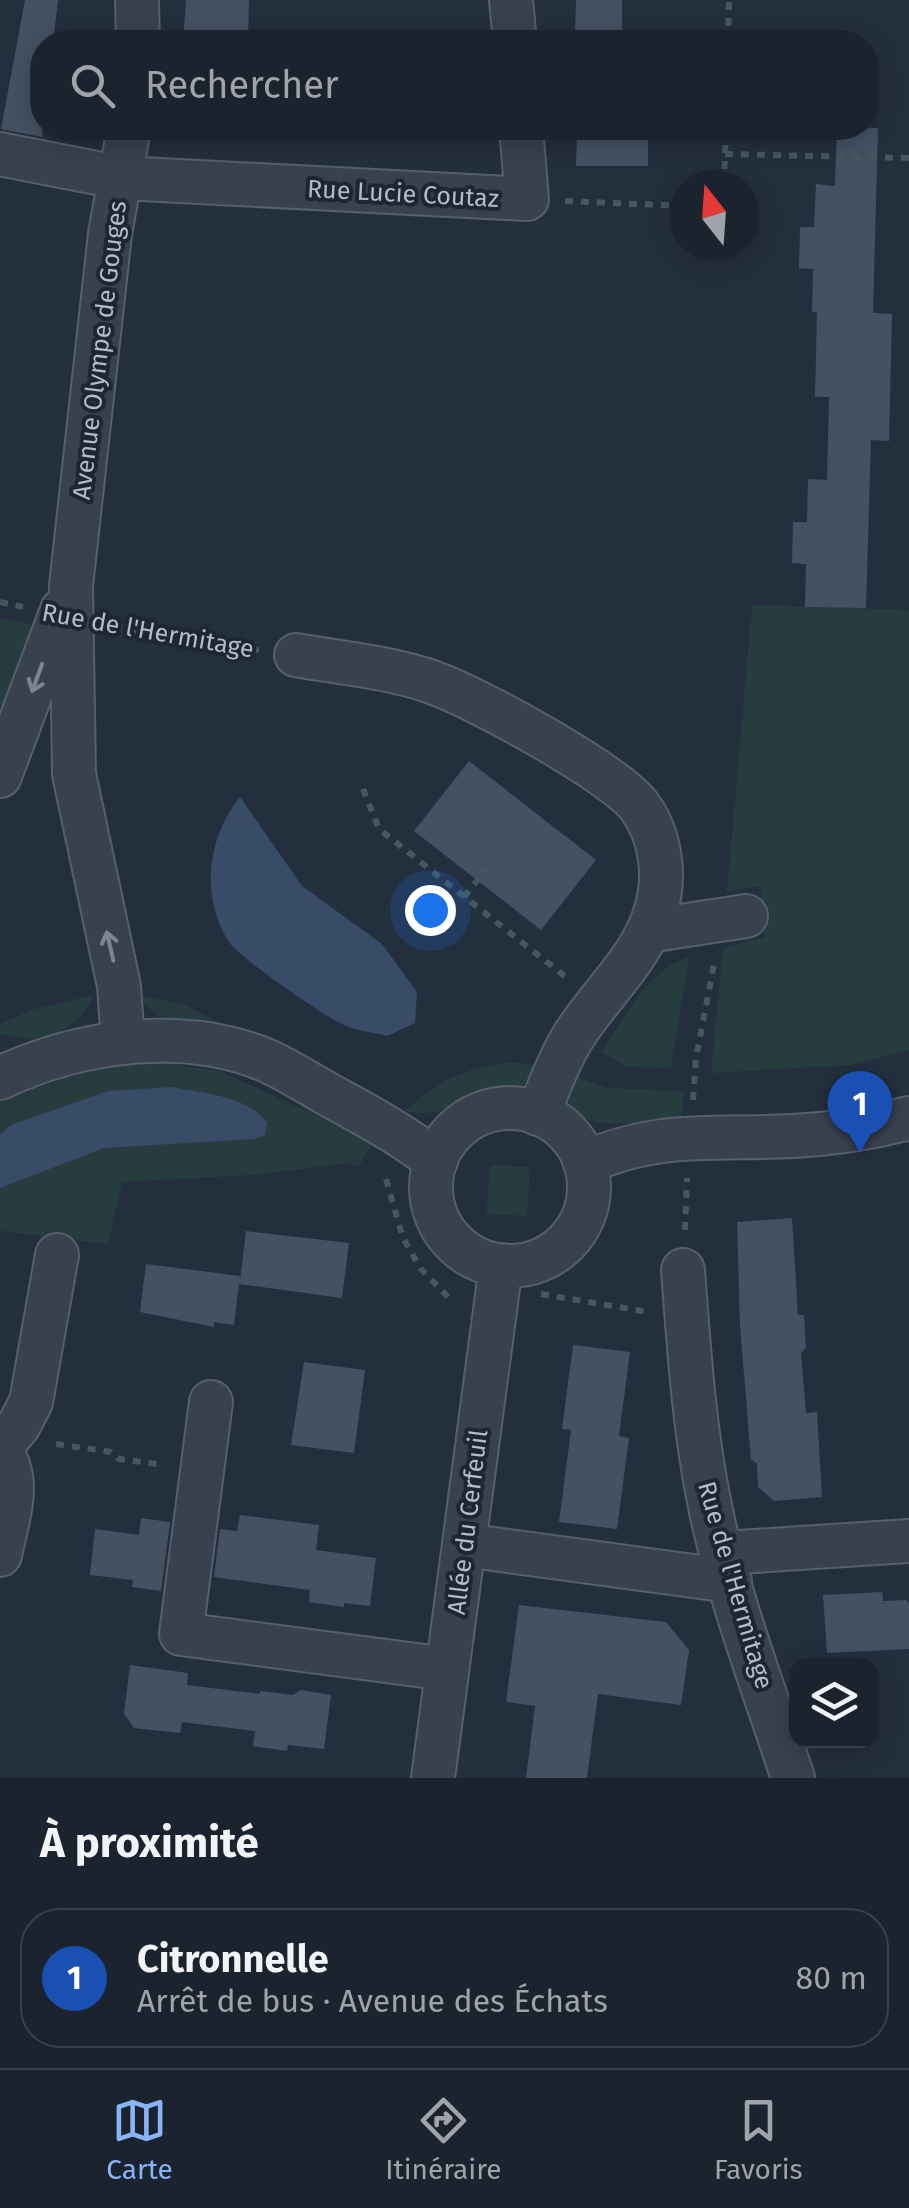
<!DOCTYPE html>
<html lang="fr">
<head>
<meta charset="utf-8">
<style>
	body { margin:0; font-family:"Fira Sans",sans-serif; background:#242b36; color:#f1f3f6 }
	.controls { position:absolute; right:30px; bottom:30px; display:grid; overflow:hidden; border-radius:20px; box-shadow:0 5px 25px #0003 }
	.controls button { width:90px; height:90px; display:grid; place-items:center; padding:0; border:0; border-bottom:2px solid #39404a; background:#1b232e; color:#f1f3f6; font:50px sans-serif }
	.compass { position:absolute; left:669px; top:170px; width:90px; height:90px; border-radius:50%; background:#1b232e; box-shadow:0 5px 25px #0003; rotate:343deg }
	.you { position:absolute; left:430px; top:910px; width:35px; height:35px; margin:-25px; border:8px solid #fff; border-radius:50%; background:#1a73e8; box-shadow:0 0 0 15px #1a73e833 }
	.badge { display:grid; place-items:center; width:65px; height:65px; border-radius:50%; background:#8ab4f8; color:#fff; font-size:32px; font-weight:700 }
	.pin { position:absolute; translate:-50% -82px; filter:drop-shadow(0 2px 5px #0008) }
	.pin::after { content:''; position:absolute; top:52px; width:35px; height:30px; background:inherit; clip-path:polygon(0 0,100% 0,50% 100%) }
	.list { margin:0; padding:0; list-style:none }
	h2 { display:flex; justify-content:space-between; align-items:center; height:130px; margin:0; padding:0 40px; font-size:42px }
	h2 small { font-size:32px; font-weight:400; color:#a0a4aa }
	.list li { display:grid; grid-template-columns:65px 1fr auto; gap:30px; align-items:center; box-sizing:border-box; height:140px; margin:0 20px 20px; padding:0 20px; border:2px solid #39404a; border-radius:40px }
	.list b { display:block; font-size:38px; white-space:nowrap }
	.list p { margin:0; font-size:32px; white-space:nowrap; color:#a0a4aa }
	.list em { font-size:32px; font-style:normal; color:#a0a4aa }
	.icon { flex:none; width:55px; height:55px; fill:none; stroke:currentColor; stroke-width:2; stroke-linecap:round; stroke-linejoin:round }
	.map { position:relative; flex:none; width:909px; height:1778px; overflow:hidden }
	.search { position:absolute; background:#1b232e; box-shadow:0 5px 25px #0003; left:30px; right:30px; top:30px; height:110px; display:flex; align-items:center; gap:25px; box-sizing:border-box; padding:0 35px; border-radius:40px; color:#a0a4aa; font-size:38px }
	.sheet { height:290px; background:#1b232e }
	nav { display:flex; justify-content:space-around; align-items:center; box-sizing:border-box; height:140px; border-top:2px solid #39404a; background:#1b232e; font-size:28px; color:#a0a4aa }
	nav a { display:grid; justify-items:center; gap:5px }
	nav .on { color:#8ab4f8 }
	.map>svg:first-child { display:block }
	.green { fill:#263c3f }
	.water { fill:#394c67 }
	.building { fill:#455162 }
	.lines { fill:none; stroke-linecap:round; stroke-linejoin:round }
	.minor-casing { stroke:#565f6c; stroke-width:46 }
	.path { stroke:#44595c; stroke-width:6; stroke-dasharray:8 8; stroke-linecap:butt }
	.minor { stroke:#38414e; stroke-width:42 }
	.oneway { stroke:#7c8592 }
	.labels { text-anchor:middle; stroke-width:8; stroke-linejoin:round; paint-order:stroke }
	.street-label { font-size:25px; fill:#b4bcc9; stroke:#1d2633 }
</style>
</head>
<body>
<div class="map">
<svg width="909" height="1778" viewBox="0 0 909 1778">
	<rect width="100%" height="100%" fill="#242f3e"/>
	<!-- green -->
	<g class="green">
		<polygon points="752,605 909,610 909,1050 850,1065 711,1073 723,948 765,937 760,886 727,892"/>
		<polygon points="0,618 33,625 0,730"/>
		<path d="M689 957 671 1068 628 1067 601 1052C625 1019 647 969 689 957Z"/>
		<path d="M94 995C77 1033 39 1047 0 1033V1024L34 1009Z"/>
		<path d="M139 996 184 1004 216 1021 213 1025C184 1022 155 1024 139 996Z"/>
		<path d="M146 1061 220 1071 373 1142 358 1168 350 1163 253 1175 122 1182 108 1244 0 1231V1103C48 1081 94 1069 146 1061Z"/>
		<path d="M509 1062 539 1065 522 1086C508 1088 494 1086 481 1090 447 1101 448 1119 405 1111 441 1079 462 1069 509 1062Z"/>
		<path d="M575 1076 607 1088 684 1091 681 1119C648 1122 543 1141 575 1076Z"/>
		<polygon points="490,1165 530,1167 527,1216 486,1214"/>
	</g>
	<!-- water -->
	<g class="water">
		<path d="M240 797 302 886 382 944 417 992 415 1023 387 1036C373 1032 355 1031 342 1024 324 1016 237 956 229 942 200 896 207 839 240 797Z"/>
		<path d="M172 1087C201 1093 250 1096 267 1123L265 1135 255 1139 104 1148 0 1188V1135L11 1125 108 1091Z"/>
	</g>
	<!-- building -->
	<g class="building">
		<polygon points="25,0 58,0 53,42 42,42 42,137 1,129"/>
		<polygon points="186,0 249,0 248,42 183,42"/>
		<polygon points="576,0 622,0 622,42 579,42 579,35 575,35"/>
		<polygon points="577,128 648,128 648,166 576,166"/>
		<polygon points="837,128 878,128 873,313 892,314 889,441 871,440 866,608 805,607 806,564 792,563 793,522 807,522 808,479 827,480 829,397 815,397 817,312 812,312 813,269 799,268 800,227 814,227 816,184 835,186"/>
		<polygon points="469,761 596,860 541,930 414,831"/>
		<polygon points="792,1218 798,1315 804,1315 806,1347 801,1353 806,1413 817,1412 822,1497 774,1501 758,1487 757,1464 751,1459 740,1326 737,1222"/>
		<polygon points="246,1231 349,1243 342,1298 239,1284 234,1325 214,1322 214,1327 140,1312 146,1264 240,1276 240,1281"/>
		<polygon points="573,1345 630,1352 619,1436 629,1438 617,1529 559,1522 571,1430 562,1429"/>
		<polygon points="304,1362 365,1370 354,1453 291,1445"/>
		<polygon points="240,1515 319,1525 316,1550 376,1558 370,1606 344,1603 344,1607 309,1602 310,1590 214,1577 220,1529 237,1531"/>
		<polygon points="141,1518 170,1522 161,1591 132,1587 133,1580 90,1575 95,1529 139,1535"/>
		<polygon points="882,1592 883,1601 906,1600 909,1603 909,1649 827,1653 823,1595"/>
		<polygon points="519,1605 666,1622 689,1650 681,1705 598,1694 587,1778 526,1778 535,1706 506,1702"/>
		<polygon points="130,1665 188,1673 187,1685 260,1694 260,1691 293,1695 300,1690 331,1695 324,1749 288,1745 287,1751 253,1746 255,1731 182,1722 180,1733 134,1728 124,1714"/>
	</g>
	<g class="lines">
		<defs>
			<g id="minor">
				<polyline points="137,0 138,42"/>
				<polyline points="511,0 515,42"/>
				<polyline points="0,154 122,178 527,199 521,128"/>
				<path d="M296 655C341 663 389 667 432 682 475 697 615 773 640 807 661 836 666 876 656 910 643 958 599 995 573 1037 558 1061 549 1088 538 1114"/>
				<polyline points="0,776 62,610"/>
				<polyline points="648,931 746,916"/>
				<polyline points="123,1043 119,986 74,774 71,586 110,234 129,128"/>
				<path d="M0 1078C81 1040 186 1025 270 1062 291 1072 311 1085 331 1096 368 1116 403 1135 436 1161"/>
				<circle cx="510" cy="1187" r="79"/>
				<path d="M585 1163C657 1130 717 1140 793 1136 832 1134 872 1128 909 1118"/>
				<path d="M683 1270C689 1349 694 1429 710 1506 729 1599 764 1689 793 1778"/>
				<polyline points="211,1402 181,1634 447,1669"/>
				<polyline points="0,1448 19,1425 31,1402 57,1255"/>
				<path d="M0 1450C23 1481 7 1520 0 1555"/>
				<polyline points="464,1545 730,1581"/>
				<polyline points="723,1553 909,1541"/>
				<polyline points="433,1778 501,1265"/>
			</g>
		</defs>
		<!-- minor casing -->
		<use href="#minor" class="minor-casing"/>
		<!-- path -->
		<g class="path">
			<polyline points="728,42 729,0"/>
			<polyline points="725,154 909,158"/>
			<polyline points="724,185 726,128"/>
			<polyline points="565,201 684,206"/>
			<polyline points="0,602 23,607"/>
			<polyline points="114,627 259,650"/>
			<polyline points="363,789 379,829 567,978"/>
			<polyline points="464,897 487,868"/>
			<polyline points="693,1100 696,1058 715,959"/>
			<polyline points="386,1179 403,1238 421,1269 452,1301"/>
			<polyline points="685,1230 687,1178"/>
			<polyline points="541,1294 648,1312"/>
			<polyline points="56,1444 111,1452 119,1459 164,1465"/>
		</g>
		<!-- minor -->
		<use href="#minor" class="minor"/>
	</g>
	<!-- one-way arrows -->
	<defs><path id="oneway-shaft" d="M-6 0H5M1.5-3L5.5 0L1.5 3" fill="none" stroke-width="1.6" stroke-linecap="round" stroke-linejoin="round" transform="scale(2.5)"/></defs>
	<g class="oneway">
		<use href="#oneway-shaft" transform="translate(37 678) rotate(110)"/>
		<use href="#oneway-shaft" transform="translate(110 946) rotate(-103)"/>
	</g>
	<g class="labels">
		<!-- street labels -->
		<g class="street-label">
			<text transform="translate(403 193) rotate(3)" y="9">Rue Lucie Coutaz</text>
			<text transform="translate(99 350) rotate(-83)" y="9">Avenue Olympe de Gouges</text>
			<text transform="translate(148 630) rotate(10)" y="9">Rue de l'Hermitage</text>
			<text transform="translate(467 1522) rotate(-83)" y="9">Allée du Cerfeuil</text>
			<text transform="translate(736 1585) rotate(74)" y="9">Rue de l'Hermitage</text>
		</g>
	</g>
</svg>
<div class="controls">
<button><svg class="icon" aria-label="layers" viewBox="0 0 24 24"><path d="M12 4l9 5-9 5-9-5zM3 14l9 5 9-5"/></svg></button>
</div>
<svg class="compass" viewBox="-18 -18 36 36"><path d="M0-13l5 13h-10z" fill="#e53935"/><path d="M0 13l5-13h-10z" fill="#a0a4aa"/></svg>
<div class="you"></div>
<div class="pin badge" style="left:860px;top:1153px;background:#1a4fb4">1</div>
<div class="search"><svg class="icon" aria-label="search" viewBox="0 0 24 24"><circle cx="10" cy="10" r="6"/><path d="M15 15l6 6"/></svg>Rechercher</div>
</div>
<section class="sheet">
<h2>À proximité<small></small></h2>
<ul class="list">
<li><span class="badge" style="background:#1a4fb4">1</span><div><b>Citronnelle</b><p>Arrêt de bus · Avenue des Échats</p></div><em>80 m</em></li>
</ul>
</section>
<nav>
<a class="on"><svg class="icon" aria-label="map" viewBox="0 0 24 24"><path d="M3 6l6-2 6 2 6-2v14l-6 2-6-2-6 2zM9 4v14M15 6v14"/></svg>Carte</a>
<a><svg class="icon" aria-label="directions" viewBox="0 0 24 24"><path d="M12 3l9 9-9 9-9-9zM9 14v-3h6M13 9l2 2-2 2"/></svg>Itinéraire</a>
<a><svg class="icon" aria-label="saved" viewBox="0 0 24 24"><path d="M7 4h10v16l-5-4-5 4z"/></svg>Favoris</a>
</nav>
</body>
</html>
